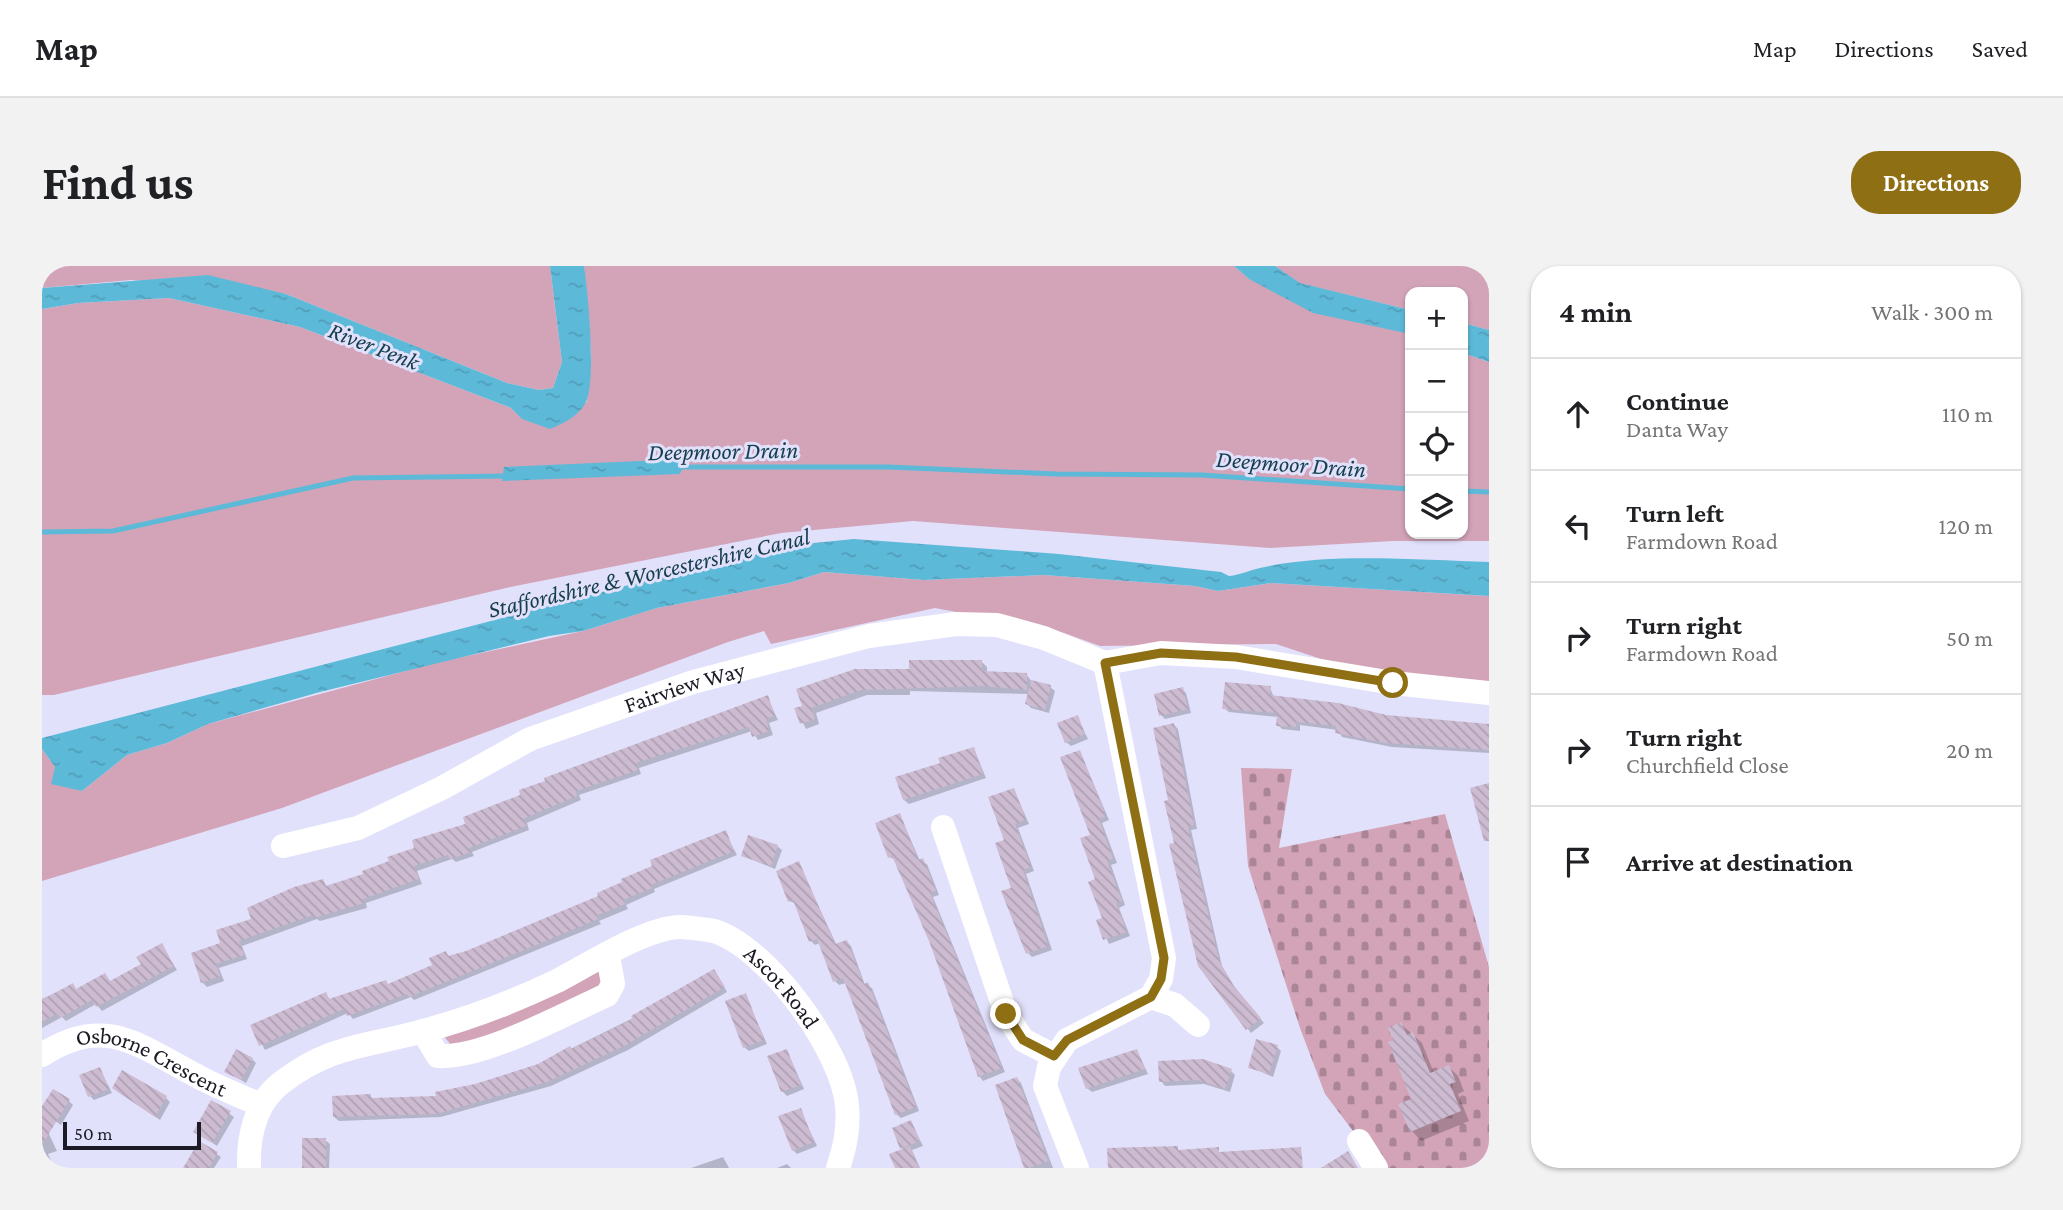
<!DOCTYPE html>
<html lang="en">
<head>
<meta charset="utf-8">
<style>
	body { margin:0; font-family:"Crimson Pro",serif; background:#f2f2f2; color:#202124 }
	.controls { position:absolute; right:21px; top:21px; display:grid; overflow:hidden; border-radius:14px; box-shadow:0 2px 5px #0004 }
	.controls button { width:63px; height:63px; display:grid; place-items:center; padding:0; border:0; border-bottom:2px solid #e0e0e0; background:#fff; color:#202124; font:35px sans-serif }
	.scale { position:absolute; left:21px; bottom:18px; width:138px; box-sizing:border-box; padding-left:7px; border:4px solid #1c1b25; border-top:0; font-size:19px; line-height:24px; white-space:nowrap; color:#1c1b25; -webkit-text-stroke:5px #e2e1fc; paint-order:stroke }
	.stop { position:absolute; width:21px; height:21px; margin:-16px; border:5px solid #8f6f14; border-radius:50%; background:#fff }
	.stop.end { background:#8f6f14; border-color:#fff; box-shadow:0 2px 7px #0008 }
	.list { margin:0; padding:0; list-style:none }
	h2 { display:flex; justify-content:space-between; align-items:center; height:91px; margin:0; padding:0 28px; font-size:30px }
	h2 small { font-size:23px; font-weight:400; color:#757577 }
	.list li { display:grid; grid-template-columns:46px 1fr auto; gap:21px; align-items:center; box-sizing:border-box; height:112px; padding:0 28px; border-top:2px solid #e0e0e0 }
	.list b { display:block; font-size:26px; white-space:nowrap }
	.list p { margin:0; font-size:23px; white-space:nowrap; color:#757577 }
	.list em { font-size:23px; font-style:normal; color:#757577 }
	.icon { flex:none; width:38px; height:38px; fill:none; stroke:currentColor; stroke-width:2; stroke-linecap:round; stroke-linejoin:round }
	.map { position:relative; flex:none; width:1447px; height:902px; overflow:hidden; border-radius:28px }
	header { display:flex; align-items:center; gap:42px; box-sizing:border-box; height:98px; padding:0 35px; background:#fff; border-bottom:2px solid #e0e0e0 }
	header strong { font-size:33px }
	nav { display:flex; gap:38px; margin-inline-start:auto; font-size:24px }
	.intro { display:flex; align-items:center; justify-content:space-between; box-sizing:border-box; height:168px; padding:0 42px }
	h1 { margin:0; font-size:49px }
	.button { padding:18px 32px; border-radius:28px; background:#8f6f14; color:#fff; font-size:24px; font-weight:700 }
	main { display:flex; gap:42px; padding:0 42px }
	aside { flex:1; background:#fff; border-radius:28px; box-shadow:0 2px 5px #0004 }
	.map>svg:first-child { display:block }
	.green { fill:#d3a4b8 }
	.cemetery { fill:url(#cemetery-stones) }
	.water { fill:url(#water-ripples) }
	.shadow { fill:#0003 }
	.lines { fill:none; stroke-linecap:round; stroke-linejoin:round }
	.stream { stroke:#5db9d8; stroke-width:5 }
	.building { fill:url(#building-back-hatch) }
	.minor { stroke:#fff; stroke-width:24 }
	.route { stroke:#8f6f14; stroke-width:9 }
	.labels { text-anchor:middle; stroke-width:6; stroke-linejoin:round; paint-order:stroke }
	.street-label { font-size:23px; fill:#1c1b25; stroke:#e2e1fc }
	.water-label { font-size:24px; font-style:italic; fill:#153e4c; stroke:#e2e1fc }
</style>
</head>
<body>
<header>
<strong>Map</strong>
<nav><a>Map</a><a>Directions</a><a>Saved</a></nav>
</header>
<div class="intro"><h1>Find us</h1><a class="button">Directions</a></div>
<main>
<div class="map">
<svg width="1447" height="902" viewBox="0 0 1447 902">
	<defs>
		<pattern id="cemetery-stones" width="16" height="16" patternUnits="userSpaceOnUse" patternTransform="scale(1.75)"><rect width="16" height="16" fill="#d3a4b8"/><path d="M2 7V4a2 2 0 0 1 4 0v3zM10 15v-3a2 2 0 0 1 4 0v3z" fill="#aa8595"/></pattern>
		<pattern id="water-ripples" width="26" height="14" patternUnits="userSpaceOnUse" patternTransform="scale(1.75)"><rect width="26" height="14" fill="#5db9d8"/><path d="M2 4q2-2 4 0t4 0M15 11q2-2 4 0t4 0" fill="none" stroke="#509eb9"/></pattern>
		<pattern id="building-back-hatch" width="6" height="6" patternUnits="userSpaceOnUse" patternTransform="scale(1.75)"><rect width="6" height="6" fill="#cdbbd1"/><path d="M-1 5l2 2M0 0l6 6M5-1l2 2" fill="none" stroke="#afa0b3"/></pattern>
	</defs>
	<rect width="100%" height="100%" fill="#e2e1fc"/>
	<!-- green -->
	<g class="green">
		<polygon points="0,0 508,0 520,96 511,122 497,124 465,117 244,28 89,14 0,22"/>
		<polygon points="542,0 1192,0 1207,13 1368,68 1368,268 1421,268 1421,87 1447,96 1447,275 1351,275 1228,282 871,255 739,267 464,322 12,429 0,429 0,43 36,37 127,32 258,61 469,142 481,153 545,136 549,86"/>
		<polygon points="1233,0 1447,0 1447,64 1421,57 1421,26 1368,26 1368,44 1257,17"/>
		<polygon points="782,306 882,314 1002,309 1153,320 1176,325 1229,317 1447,330 1447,427 1351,417 1234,378 1058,380 1022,367 893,342 729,378 722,365 686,376 240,542 0,615 0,483 13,501 13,508 40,525 85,489 125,477 166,458 397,396 541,365 615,342 747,317"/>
		<polygon points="558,705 563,723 413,784 401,769"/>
	</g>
	<!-- cemetery -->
	<polygon class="cemetery" points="1199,502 1250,503 1237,582 1403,548 1447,701 1447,896 1430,902 1339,902 1283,828 1258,762 1206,600"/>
	<!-- water -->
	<g class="water">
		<path d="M508 0H542C546 25 555 119 543 138 535 151 522 157 508 163L480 153 469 142 258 61 127 32 36 37 0 43V22L166 9 244 28 465 117 497 124 511 122 520 96Z"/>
		<polygon points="1192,0 1233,0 1258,17 1368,44 1368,68 1271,47 1207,13"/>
		<polygon points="1421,57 1447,64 1447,96 1421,87"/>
		<polygon points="644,193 638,208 460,215 462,201"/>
		<path d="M812 273 1017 288 1179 306 1187 310C1199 309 1207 304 1218 302 1285 286 1378 294 1447 296V330L1229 317 1176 325 1153 320 1002 309 882 314 782 306 747 317 615 342 541 365 507 370 278 426 166 458 125 477 85 489 40 525 9 518 13 501 0 483V472L640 305 761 278Z"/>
	</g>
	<!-- shadow -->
	<g class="shadow">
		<polygon points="940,396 945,401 945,407 984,408 990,416 1008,421 1013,425 1007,447 989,442 985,438 987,428 868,425 868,429 825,429 774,447 777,458 764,463 754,443 869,404"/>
		<polygon points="1228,422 1232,431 1344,451 1447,459 1447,487 1350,481 1300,471 1296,464 1258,459 1258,465 1240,463 1236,459 1236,451 1187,446 1182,442"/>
		<polygon points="1140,423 1144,427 1149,447 1123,453 1119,449"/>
		<polygon points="725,431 736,454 727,457 731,469 716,474 710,465 597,502 599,508 537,529 539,534 485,557 487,564 430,586 432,590 414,596 410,593 375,605 380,618 324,637 325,642 278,655 275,653 200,680 205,693 177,702 182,715 165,721 160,716 181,678 211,654 281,615 286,622 323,609 426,559"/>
		<polygon points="1035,451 1046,473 1029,480 1024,476"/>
		<polygon points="1132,459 1136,463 1155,563 1149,564 1180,700 1195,725 1222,757 1209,767 1157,699 1128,535"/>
		<polygon points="932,483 944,512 867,538 862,534 900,498"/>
		<polygon points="1038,486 1067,554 1060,557 1075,597 1069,599 1083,639 1077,642 1088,670 1067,678 1056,655 1062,653"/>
		<polygon points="972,524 987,558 976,562 992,605 984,608 1010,684 990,691 986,687 964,575"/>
		<polygon points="858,549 878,595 885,598 897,629 891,631 963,806 941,815 937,810 888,675 854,594 847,591"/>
		<polygon points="683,566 695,589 612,623 613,626 584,639 586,643 557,655 559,658 372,734 369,731 311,753 306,747 223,784 210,760 284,728 289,735 347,720 393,700 404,687 408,691 425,686 558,631"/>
		<polygon points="735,580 740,584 733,603 701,590"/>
		<polygon points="757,598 795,680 805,676 809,680 823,719 830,722 877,845 859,852 854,848 804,717 797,719 793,715 778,677 773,679 769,675 755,638 747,635"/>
		<polygon points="119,679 135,704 60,745 54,738 24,755 20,751 0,762 0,733 30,719 35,724 63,709 69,717 101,699"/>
		<polygon points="676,710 685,726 586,784 509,820 399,851 297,855 292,851 328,830 333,834 396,831 496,799"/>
		<polygon points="703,729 725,778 707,785 702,781"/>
		<polygon points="1359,758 1380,777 1392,807 1407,801 1416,810 1422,825 1416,828 1427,855 1379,875 1370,865 1359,839 1371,834 1353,775"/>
		<polygon points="1235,781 1239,785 1231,811 1208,801"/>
		<polygon points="745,785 762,823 745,830 740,825"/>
		<polygon points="1095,785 1106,808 1050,826 1045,822"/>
		<polygon points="210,793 214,797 204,817 184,805"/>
		<polygon points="58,803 70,827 52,834 48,830"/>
		<polygon points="1189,805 1193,809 1188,826 1162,818 1123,820 1119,815"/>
		<polygon points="975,813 979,817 1011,902 984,902"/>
		<polygon points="76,826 124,832 128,836 118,854"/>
		<polygon points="27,835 31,839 19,859 0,846 0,844"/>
		<polygon points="170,836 192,851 175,880 153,865"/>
		<polygon points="758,844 775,880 755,888 751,884"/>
		<polygon points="869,856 881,880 870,884 878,902 855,902"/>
		<polygon points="5,864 15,885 6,888 12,902 0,902 0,866"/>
		<polygon points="283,874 288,878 287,902 261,902"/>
		<polygon points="158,877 179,891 172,902 143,902"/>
		<polygon points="681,891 687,902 649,902"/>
		<polygon points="745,898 749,902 735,902"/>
	</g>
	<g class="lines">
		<!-- stream -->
		<g class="stream">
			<polyline points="637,201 846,201 1014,208 1160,209 1368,223"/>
			<polyline points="1421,225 1447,226"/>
			<polyline points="0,266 71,265 311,212 467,210"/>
		</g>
	</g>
	<!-- building -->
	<g class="building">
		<polygon points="867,394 940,394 940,405 985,407 985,424 942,420 819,424 769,442 773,453 758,458 752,442 760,440 754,423 813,403 867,403"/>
		<polygon points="989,414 1009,419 1003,444 983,438"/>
		<polygon points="1183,416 1229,420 1228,429 1296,437 1344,449 1447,458 1447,484 1344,477 1293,467 1294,460 1254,456 1254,461 1234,460 1235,447 1180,443"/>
		<polygon points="1141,421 1146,443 1117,450 1112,428"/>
		<polygon points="726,429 733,450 724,453 727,465 710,471 707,461 594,497 596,504 534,525 535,530 481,553 484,560 427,582 429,586 408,593 406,589 372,600 377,613 321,633 322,637 272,652 271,649 197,675 202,689 174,698 178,710 159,717 149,687 178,677 174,664 209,653 205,642 252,621 281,613 284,620 321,608 320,605 347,595 345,591 372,582 370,574 423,558 421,551 478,529 477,524 503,515 502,512"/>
		<polygon points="1036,449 1043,468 1023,477 1015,457"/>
		<polygon points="1132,457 1152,559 1146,561 1177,695 1191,719 1219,752 1204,764 1156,700 1127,578 1132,577 1122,535 1126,534 1111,462"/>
		<polygon points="932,481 941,508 861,534 853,511 898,497 896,492"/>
		<polygon points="1038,484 1064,550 1057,553 1071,593 1065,595 1080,635 1074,637 1085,666 1061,674 1054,654 1060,652 1046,616 1053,613 1038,572 1048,569 1018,491"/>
		<polygon points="1447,517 1447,575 1442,575 1428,522"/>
		<polygon points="972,522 984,553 973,558 989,601 981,604 1006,680 984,688 959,625 969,622 953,577 962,574 946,531"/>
		<polygon points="858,547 876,594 881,592 894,625 888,627 960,802 936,811 887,675 850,590 846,592 833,557"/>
		<polygon points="684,564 692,585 609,619 610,622 581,634 583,638 554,650 556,653 487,682 367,731 365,728 305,750 302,743 217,780 208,759 284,726 287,733 344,714 346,718 390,699 387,692 404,685 406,690 424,685 556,630 555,627 580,616 579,613 610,600 608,594"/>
		<polygon points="706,569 736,579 729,600 699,590"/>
		<polygon points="757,595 793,678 805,674 822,718 826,716 874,841 853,849 801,712 791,716 775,673 767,676 751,634 746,636 734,605"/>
		<polygon points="120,677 132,700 54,741 50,734 18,752 16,747 0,756 0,734 31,717 34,723 63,707 68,715 99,698 94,691"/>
		<polygon points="672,703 683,721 582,780 505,816 394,848 291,851 290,830 329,828 329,832 394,830 393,826 433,818 496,798 528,780 529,783 591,753 589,750"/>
		<polygon points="704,727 722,774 701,782 683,735"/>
		<polygon points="1359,756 1365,769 1371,766 1388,807 1407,799 1414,816 1408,818 1419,845 1368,866 1356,838 1369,833 1346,776 1351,774 1346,762"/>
		<polygon points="1214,773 1236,779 1227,808 1206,802"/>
		<polygon points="194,783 211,792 199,814 182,806"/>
		<polygon points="745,783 759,819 739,826 725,790"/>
		<polygon points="1095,783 1103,803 1044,823 1036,802"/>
		<polygon points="1161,793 1190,803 1183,823 1156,814 1117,816 1116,795"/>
		<polygon points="58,801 67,823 46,831 37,809"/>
		<polygon points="80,804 125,830 113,851 70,822"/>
		<polygon points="975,811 1006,895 987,902 982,902 953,819"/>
		<polygon points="11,823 28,833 0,879 0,840"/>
		<polygon points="169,834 189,845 170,877 151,866"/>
		<polygon points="759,842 772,876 750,885 736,850"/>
		<polygon points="869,854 878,875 858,883 850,862"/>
		<rect x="260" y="872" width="24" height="30"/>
		<polygon points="157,875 176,886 167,902 141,902"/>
		<polygon points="868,880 877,902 853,902 847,888"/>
		<polygon points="1136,880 1136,884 1177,881 1177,886 1259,881 1261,902 1066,902 1065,882"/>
		<polygon points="1306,885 1316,902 1279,902"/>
	</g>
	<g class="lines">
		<!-- minor -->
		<g class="minor">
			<polyline points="1063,397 1119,387 1194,391 1351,417 1447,427"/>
			<polyline points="901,561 964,748 981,774 1012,790"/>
			<path id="s1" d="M241 580 316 562 400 522 488 473 651 416 827 370 914 358 955 359 1002 372 1063 397"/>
			<polyline points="1109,731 1133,739 1156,759"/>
			<path d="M381 765 396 790C441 793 522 748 565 729L571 718 566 690"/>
			<path id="s2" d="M0 789C63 747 99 781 155 810 175 821 198 830 219 839"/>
			<polyline points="1317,875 1334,902"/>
			<path id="s3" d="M207 902C206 871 213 837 239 817 290 778 324 781 381 765 426 753 473 735 515 715 546 699 606 660 640 661 650 662 663 663 672 665 725 681 801 785 805 840 807 863 803 881 796 902"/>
			<polyline points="1035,902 1003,820 1007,801 1025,774 1109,731 1119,713 1122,692 1063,397"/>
		</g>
	</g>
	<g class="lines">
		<!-- route -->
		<polyline class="route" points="964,748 981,774 1012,790 1025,774 1109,731 1119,713 1122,692 1063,397 1119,387 1194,391 1351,417"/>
	</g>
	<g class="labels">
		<!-- street labels -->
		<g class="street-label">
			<text dy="8" stroke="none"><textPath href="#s1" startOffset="434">Fairview Way</textPath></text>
			<text dy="8" stroke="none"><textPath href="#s3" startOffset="649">Ascot Road</textPath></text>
			<text dy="8" stroke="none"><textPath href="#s2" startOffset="119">Osborne Crescent</textPath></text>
		</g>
		<!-- water labels -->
		<g class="water-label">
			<text transform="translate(332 80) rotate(21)" y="8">River Penk</text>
			<text transform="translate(681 185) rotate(-1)" y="8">Deepmoor Drain</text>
			<text transform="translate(1249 198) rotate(4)" y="8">Deepmoor Drain</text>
			<text transform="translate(607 307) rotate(-13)" y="8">Staffordshire &amp; Worcestershire Canal</text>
		</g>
	</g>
</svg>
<div class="controls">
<button>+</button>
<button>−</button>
<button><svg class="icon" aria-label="locate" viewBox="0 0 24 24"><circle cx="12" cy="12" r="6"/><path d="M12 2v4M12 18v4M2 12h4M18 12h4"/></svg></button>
<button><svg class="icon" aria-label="layers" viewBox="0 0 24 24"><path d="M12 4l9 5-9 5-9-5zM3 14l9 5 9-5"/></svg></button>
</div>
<div class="scale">50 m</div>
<div class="stop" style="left:1351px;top:417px"></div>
<div class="stop end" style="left:964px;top:748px"></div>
</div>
<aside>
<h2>4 min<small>Walk · 300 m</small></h2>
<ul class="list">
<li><svg class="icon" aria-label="ahead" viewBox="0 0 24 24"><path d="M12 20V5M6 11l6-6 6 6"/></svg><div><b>Continue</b><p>Danta Way</p></div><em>110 m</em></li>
<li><svg class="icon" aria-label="left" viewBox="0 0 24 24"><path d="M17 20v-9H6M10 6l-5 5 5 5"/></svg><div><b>Turn left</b><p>Farmdown Road</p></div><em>120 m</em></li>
<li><svg class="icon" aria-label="right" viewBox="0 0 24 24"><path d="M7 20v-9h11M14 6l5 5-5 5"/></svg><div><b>Turn right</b><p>Farmdown Road</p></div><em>50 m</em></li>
<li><svg class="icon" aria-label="right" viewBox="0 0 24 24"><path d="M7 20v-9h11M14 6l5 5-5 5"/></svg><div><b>Turn right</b><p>Churchfield Close</p></div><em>20 m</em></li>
<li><svg class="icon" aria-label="arrive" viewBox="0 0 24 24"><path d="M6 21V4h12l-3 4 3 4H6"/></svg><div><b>Arrive at destination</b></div></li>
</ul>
</aside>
</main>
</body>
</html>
